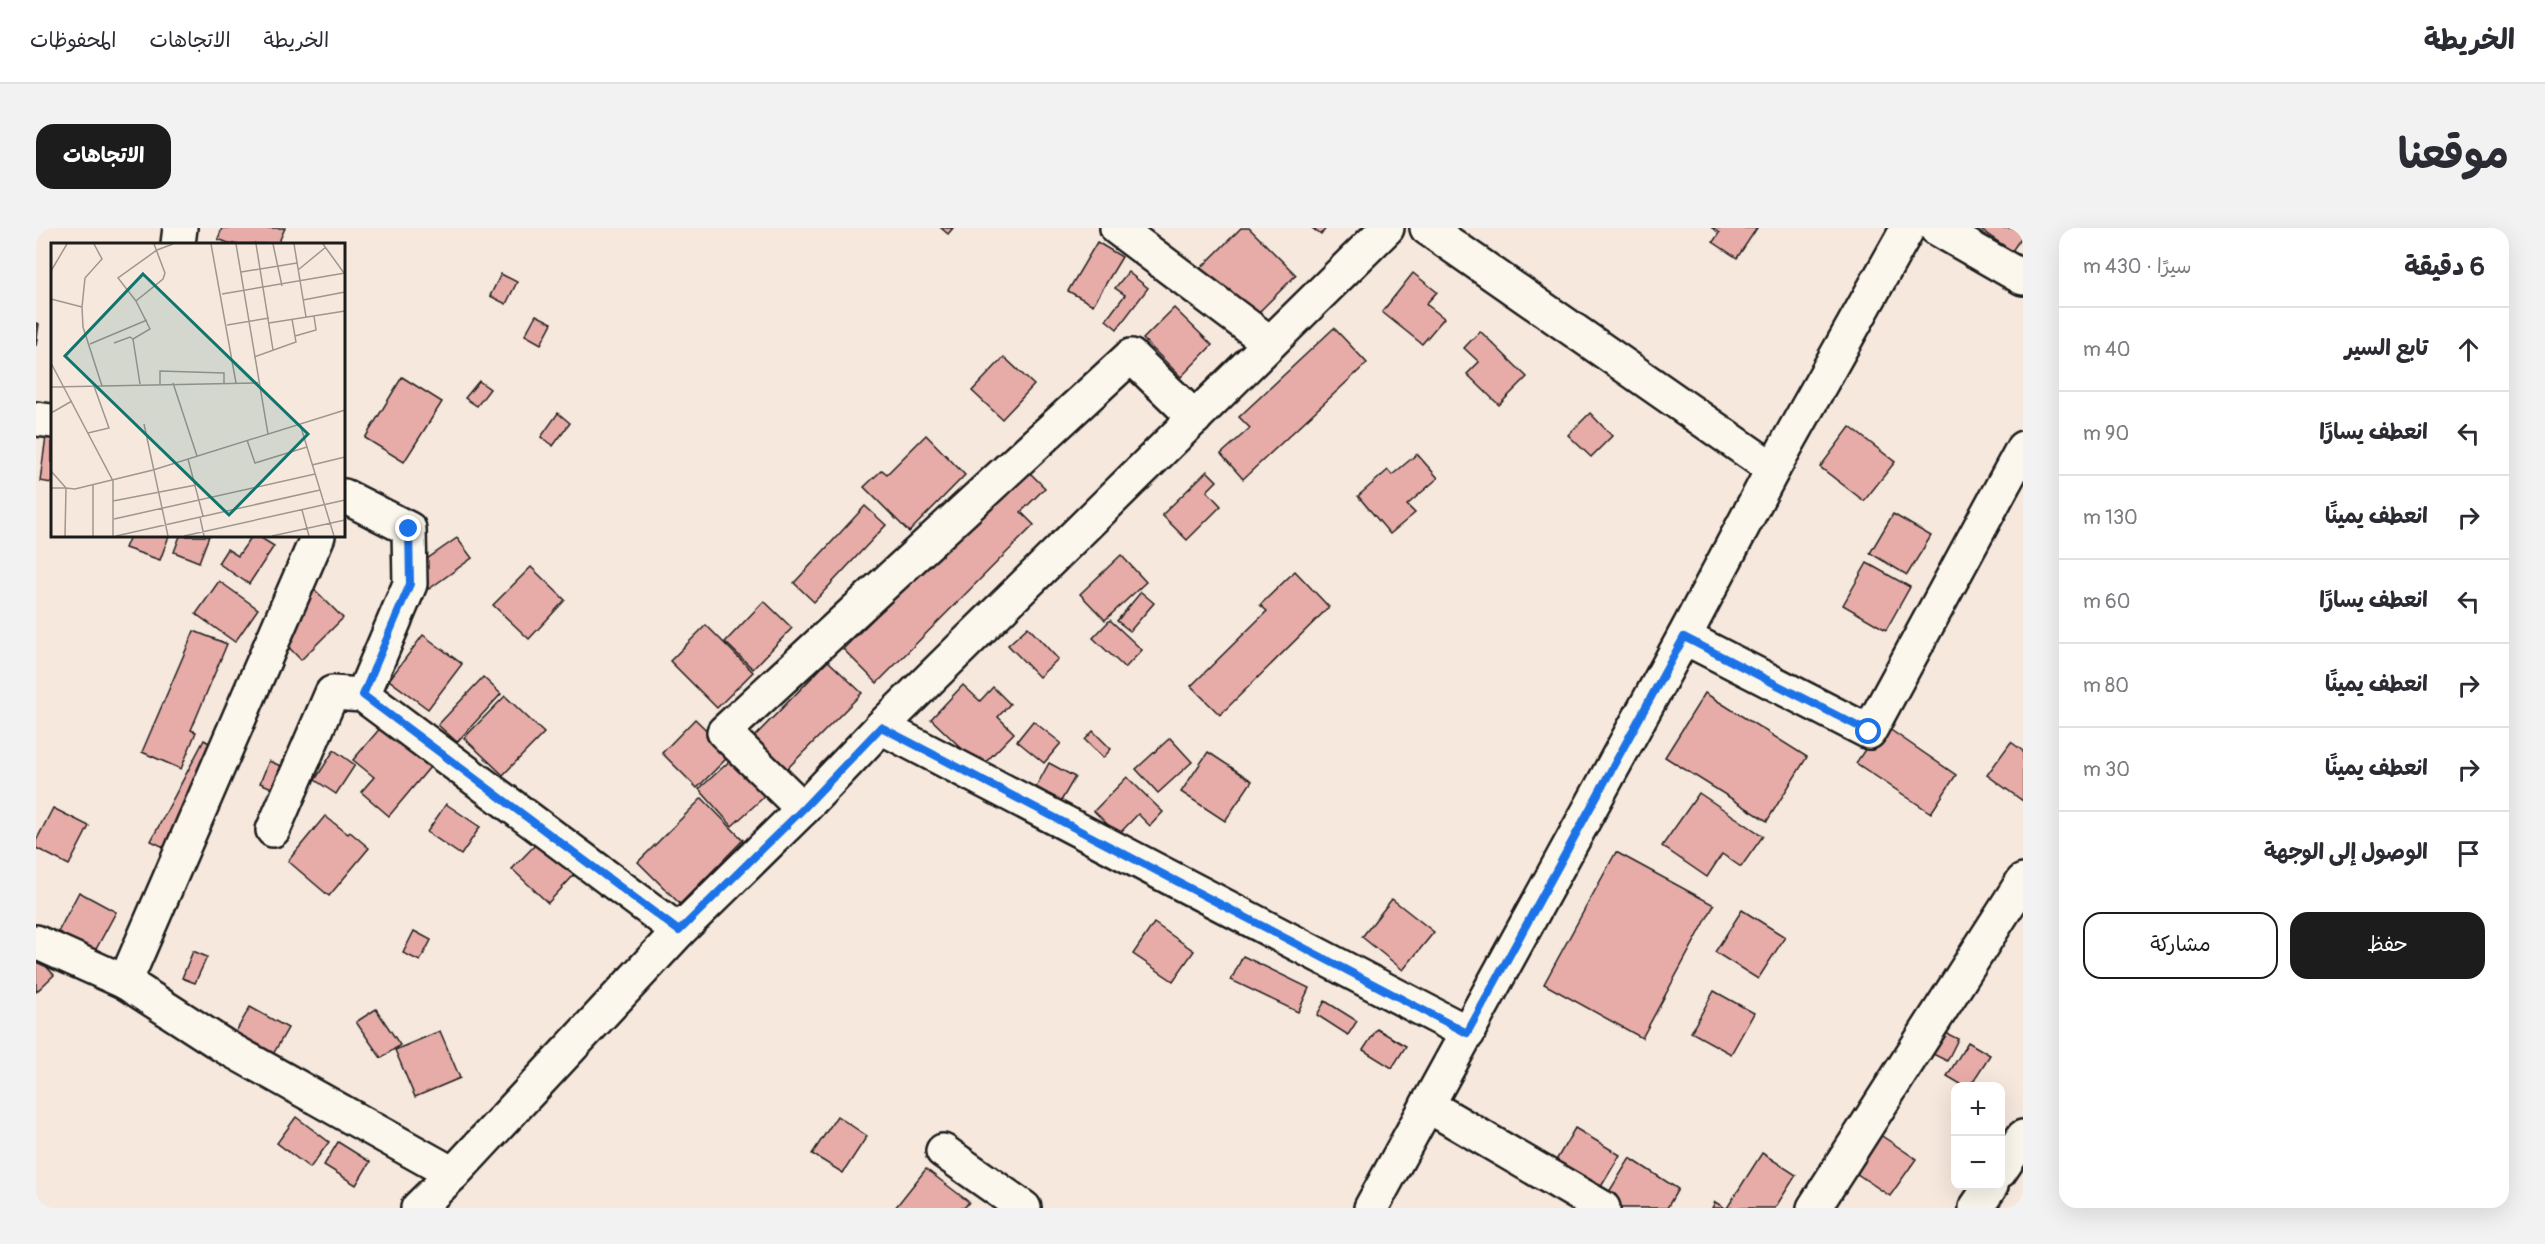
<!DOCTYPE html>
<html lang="ar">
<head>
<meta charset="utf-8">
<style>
	body { margin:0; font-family:Pangolin,"Playpen Sans Arabic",sans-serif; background:#f2f2f3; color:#2b2b33; direction:rtl }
	.controls { position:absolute; right:18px; bottom:18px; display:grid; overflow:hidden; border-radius:12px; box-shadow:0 6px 24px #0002 }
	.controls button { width:54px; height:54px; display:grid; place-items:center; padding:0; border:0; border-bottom:2px solid #e1e1e2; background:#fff; color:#2b2b33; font:30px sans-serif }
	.stop { position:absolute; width:18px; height:18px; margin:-14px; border:4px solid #1a73e8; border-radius:50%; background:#fff }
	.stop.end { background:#1a73e8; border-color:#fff; box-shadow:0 2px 6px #0008 }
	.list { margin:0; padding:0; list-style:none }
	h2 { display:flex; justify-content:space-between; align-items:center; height:78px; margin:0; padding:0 24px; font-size:26px }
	h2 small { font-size:20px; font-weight:400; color:#7c7c81 }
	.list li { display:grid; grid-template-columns:39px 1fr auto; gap:18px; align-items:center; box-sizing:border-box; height:84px; padding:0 24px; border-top:2px solid #e1e1e2 }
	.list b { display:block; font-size:22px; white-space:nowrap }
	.list em { font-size:20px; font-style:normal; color:#7c7c81 }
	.actions { display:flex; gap:12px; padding:18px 24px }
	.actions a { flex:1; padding:14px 0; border:2px solid #1c1c1c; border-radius:18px; text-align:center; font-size:21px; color:#1c1c1c }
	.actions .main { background:#1c1c1c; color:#fff }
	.icon { flex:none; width:33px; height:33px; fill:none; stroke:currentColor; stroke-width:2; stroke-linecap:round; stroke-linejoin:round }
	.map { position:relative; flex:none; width:1987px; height:980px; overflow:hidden; direction:ltr; border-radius:18px }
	header { display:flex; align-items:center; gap:36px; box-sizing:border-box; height:84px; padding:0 30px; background:#fff; border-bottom:2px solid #e1e1e2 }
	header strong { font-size:28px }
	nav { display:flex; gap:33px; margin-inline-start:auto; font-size:21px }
	.intro { display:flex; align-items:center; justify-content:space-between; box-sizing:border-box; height:144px; padding:0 36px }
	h1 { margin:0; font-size:42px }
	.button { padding:15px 27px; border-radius:18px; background:#1c1c1c; color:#fff; font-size:21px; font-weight:700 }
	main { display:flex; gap:36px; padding:0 36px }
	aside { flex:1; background:#fff; border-radius:18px; box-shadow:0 6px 24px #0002 }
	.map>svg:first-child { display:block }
	.building { fill:#e7aca8; stroke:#1c1c1c; stroke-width:1.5 }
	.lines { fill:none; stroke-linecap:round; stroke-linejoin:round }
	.minor-casing { stroke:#1c1c1c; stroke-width:38 }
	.tertiary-casing { stroke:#1c1c1c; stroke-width:38 }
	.minor { stroke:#fbf7ec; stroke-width:33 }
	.tertiary { stroke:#fbf7ec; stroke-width:33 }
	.route { stroke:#1a73e8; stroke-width:8 }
	.inset-road { fill:none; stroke:#9f9690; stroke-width:1.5 }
	.view { fill:#0f766e; fill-opacity:0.15; stroke:#0f766e; stroke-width:3 }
	.inset-edge { fill:none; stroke:#1c1c1c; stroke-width:3 }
</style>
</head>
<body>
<header>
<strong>الخريطة</strong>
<nav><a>الخريطة</a><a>الاتجاهات</a><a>المحفوظات</a></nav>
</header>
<div class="intro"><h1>موقعنا</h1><a class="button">الاتجاهات</a></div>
<main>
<aside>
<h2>6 دقيقة<small>سيرًا · 430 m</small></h2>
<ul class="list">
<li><svg class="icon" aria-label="ahead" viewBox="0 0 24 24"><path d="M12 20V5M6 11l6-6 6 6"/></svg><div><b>تابع السير</b></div><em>40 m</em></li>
<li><svg class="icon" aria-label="left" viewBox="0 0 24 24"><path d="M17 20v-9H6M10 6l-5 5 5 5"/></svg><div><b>انعطف يسارًا</b></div><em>90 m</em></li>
<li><svg class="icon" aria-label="right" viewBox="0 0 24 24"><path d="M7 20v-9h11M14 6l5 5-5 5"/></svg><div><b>انعطف يمينًا</b></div><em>130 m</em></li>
<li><svg class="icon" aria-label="left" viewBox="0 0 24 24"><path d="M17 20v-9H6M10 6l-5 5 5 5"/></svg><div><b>انعطف يسارًا</b></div><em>60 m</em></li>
<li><svg class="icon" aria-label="right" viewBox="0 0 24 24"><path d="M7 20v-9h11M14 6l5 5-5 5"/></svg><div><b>انعطف يمينًا</b></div><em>80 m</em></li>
<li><svg class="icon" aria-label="right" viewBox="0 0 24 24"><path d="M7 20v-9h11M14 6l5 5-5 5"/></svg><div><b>انعطف يمينًا</b></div><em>30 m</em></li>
<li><svg class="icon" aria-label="arrive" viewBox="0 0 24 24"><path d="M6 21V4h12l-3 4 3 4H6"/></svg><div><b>الوصول إلى الوجهة</b></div></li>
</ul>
<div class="actions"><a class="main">حفظ</a><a>مشاركة</a></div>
</aside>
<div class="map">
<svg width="1987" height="980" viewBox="0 0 1987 980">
	<rect width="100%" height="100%" fill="#f7e8de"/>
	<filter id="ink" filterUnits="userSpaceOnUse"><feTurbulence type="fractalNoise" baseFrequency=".0167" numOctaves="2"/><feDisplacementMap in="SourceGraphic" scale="12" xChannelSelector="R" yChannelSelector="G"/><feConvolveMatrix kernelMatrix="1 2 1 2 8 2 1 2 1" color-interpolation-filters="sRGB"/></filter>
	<g filter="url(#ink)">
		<!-- building -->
		<g class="building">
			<polygon points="186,0 249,0 242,16 195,16 182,11"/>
			<polygon points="905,0 917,0 912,6"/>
			<polygon points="1205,0 1213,0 1260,47 1217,90 1165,40"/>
			<polygon points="1276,0 1290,0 1285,7"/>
			<polygon points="1676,0 1721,0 1701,30 1677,14 1683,5"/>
			<polygon points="1942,0 1987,0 1987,7 1976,23"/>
			<polygon points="1061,14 1086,29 1057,77 1032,63"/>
			<polygon points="1092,44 1112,60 1081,101 1070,92 1089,67 1079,60"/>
			<polygon points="1377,45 1401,64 1390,76 1408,90 1386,116 1346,84"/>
			<polygon points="465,46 481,54 470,76 454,68"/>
			<polygon points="1138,80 1176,117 1145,149 1107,111"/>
			<polygon points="500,87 516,95 505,116 489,107"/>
			<polygon points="0,95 3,96 0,118"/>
			<polygon points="1298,100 1331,135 1207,251 1185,226 1214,200 1203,189"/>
			<polygon points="1444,103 1491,149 1463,177 1431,146 1443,134 1428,120"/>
			<polygon points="968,129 998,157 966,191 936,163"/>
			<polygon points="366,149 406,174 368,234 329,210"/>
			<polygon points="443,153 454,161 441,178 429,170"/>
			<polygon points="522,185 534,195 517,218 505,209"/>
			<polygon points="1554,185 1576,208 1555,229 1532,207"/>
			<polygon points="1814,199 1859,234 1828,273 1784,239"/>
			<polygon points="890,207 929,247 873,304 828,259 846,242 851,246"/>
			<polygon points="10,208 16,209 16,255 4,253"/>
			<polygon points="1381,226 1402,250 1371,277 1379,285 1354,306 1322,268 1352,242 1356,247"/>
			<polygon points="989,240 1009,260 985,284 998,297 841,455 807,421"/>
			<polygon points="1171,243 1181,253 1171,263 1185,278 1151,312 1126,287"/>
			<polygon points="829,278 850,297 778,374 758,355"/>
			<polygon points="1857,286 1895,308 1871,347 1834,325"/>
			<polygon points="94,308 133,308 124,332 89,320"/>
			<polygon points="144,308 173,308 163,334 138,324"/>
			<polygon points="216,308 222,308 238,318 213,356 182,335 191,321 202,328"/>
			<polygon points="421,310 436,330 393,361 378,340"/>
			<polygon points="1085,327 1110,354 1069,392 1044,366"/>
			<polygon points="1831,335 1874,359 1850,402 1807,377"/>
			<polygon points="495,339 529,372 493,411 457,377"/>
			<polygon points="1259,343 1293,379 1184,487 1155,458 1231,383 1224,377"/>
			<polygon points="183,353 222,381 199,414 160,386"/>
			<polygon points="278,361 307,390 265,432 234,400 255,384"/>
			<polygon points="1105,364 1118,375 1094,403 1081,393"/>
			<polygon points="728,373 756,400 717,441 689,414"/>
			<polygon points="1074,392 1106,422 1089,440 1057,410"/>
			<polygon points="670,397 717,444 681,480 634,433"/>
			<polygon points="992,399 1022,431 1003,449 972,417"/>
			<polygon points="158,403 191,416 155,502 160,504 145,541 106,524"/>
			<polygon points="387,407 426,436 392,481 353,452"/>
			<polygon points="792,433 826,465 746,546 713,514"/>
			<polygon points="447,449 465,466 421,514 402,497"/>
			<polygon points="927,457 944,473 957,459 974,476 962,489 978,505 945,539 895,491"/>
			<polygon points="1669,465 1771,529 1731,593 1629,529"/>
			<polygon points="469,468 508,505 467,547 428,510"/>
			<polygon points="659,491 695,526 661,560 626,525"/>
			<polygon points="997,493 1025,515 1008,535 981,513"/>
			<polygon points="1846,496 1920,547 1895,585 1820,535"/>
			<polygon points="346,498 394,539 353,588 325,564 338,549 317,532"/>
			<polygon points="1057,503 1075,521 1067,530 1049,512"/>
			<polygon points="1134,510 1156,534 1122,565 1100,541"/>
			<polygon points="168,512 184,521 132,621 115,613"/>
			<polygon points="1975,514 1987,523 1987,573 1951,547"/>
			<polygon points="298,522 319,537 300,566 279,552"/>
			<polygon points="1172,524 1216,553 1189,593 1145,564"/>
			<polygon points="696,531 729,568 696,598 663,561"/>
			<polygon points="233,533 252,541 243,563 224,555"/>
			<polygon points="1013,535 1039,549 1025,573 1000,559"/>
			<polygon points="1091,549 1127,584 1114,598 1102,586 1082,607 1058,583"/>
			<polygon points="1663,565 1727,608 1705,639 1686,626 1671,649 1626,618"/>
			<polygon points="666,570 707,612 644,676 602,634"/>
			<polygon points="410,576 444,599 425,627 391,604"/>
			<polygon points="17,580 53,598 33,637 0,620 0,613"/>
			<polygon points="289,588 312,606 314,604 333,620 293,668 252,633"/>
			<polygon points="503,613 539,646 512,675 476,641"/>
			<polygon points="1580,624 1678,677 1606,810 1508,756"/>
			<polygon points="43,664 80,684 59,723 22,704"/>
			<polygon points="1356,671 1398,704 1367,742 1326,709"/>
			<polygon points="1706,682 1749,709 1722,751 1679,724"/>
			<polygon points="1118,695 1158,723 1137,753 1097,726"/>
			<polygon points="378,703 395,712 384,733 367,725"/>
			<polygon points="157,723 171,729 159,755 146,750"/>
			<polygon points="0,727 18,747 0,764"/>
			<polygon points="1207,728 1273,760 1262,784 1195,752"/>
			<polygon points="1678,763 1718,785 1695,826 1655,804"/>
			<polygon points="1289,773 1321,793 1312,807 1281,787"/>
			<polygon points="214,779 252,800 232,835 194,814"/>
			<polygon points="340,781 364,817 345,830 320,794"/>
			<polygon points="1341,801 1370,818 1356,840 1327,822"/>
			<polygon points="1902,801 1922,811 1911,833 1891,823"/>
			<polygon points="404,803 424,850 379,869 359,822"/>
			<polygon points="1932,814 1954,827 1934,858 1928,858 1911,848"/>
			<polygon points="801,888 831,908 807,945 776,926"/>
			<polygon points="260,889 293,914 274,940 241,915"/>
			<polygon points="1539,900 1584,927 1560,967 1515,941"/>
			<polygon points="1834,900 1880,931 1854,968 1808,937"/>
			<polygon points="302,914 334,934 320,957 288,937"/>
			<polygon points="1726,925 1760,947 1739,980 1691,980"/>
			<polygon points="1594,930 1642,961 1631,980 1580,980 1568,972"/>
			<polygon points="890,941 933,974 928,980 859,980"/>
			<polygon points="1679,974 1689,980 1676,980"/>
		</g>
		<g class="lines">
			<defs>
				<g id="minor">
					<polyline points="1081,0 1234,115"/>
					<polyline points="142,16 144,0"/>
					<polyline points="0,191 16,193"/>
					<polyline points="308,268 373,301 374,356 327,467"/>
					<polyline points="1648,409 1833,504 1987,220"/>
					<polyline points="845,499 1432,805"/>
					<polyline points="767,581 688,504 1095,128 1159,190"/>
					<polyline points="237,602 296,465 327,467 643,703"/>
					<polyline points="0,714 89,754 188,818 417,946"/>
					<polyline points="89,754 282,308"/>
					<polyline points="1391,877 1567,980"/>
					<polyline points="907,923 988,980"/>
					<polyline points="1964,943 1987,909"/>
					<polyline points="382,980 417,946 643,703 767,581 845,499 1351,0"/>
					<polyline points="1778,980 1987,653"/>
					<polyline points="1940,980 1955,958"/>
				</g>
				<g id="tertiary">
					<polyline points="1391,0 1737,241"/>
					<polyline points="1900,0 1987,50"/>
					<polyline points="1335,980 1648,409 1737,241 1872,0"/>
				</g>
			</defs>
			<!-- minor casing -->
			<use href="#minor" class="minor-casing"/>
			<!-- tertiary casing -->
			<use href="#tertiary" class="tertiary-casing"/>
			<!-- minor -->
			<use href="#minor" class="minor"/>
			<!-- tertiary -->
			<use href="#tertiary" class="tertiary"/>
		</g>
	</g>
	<g class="lines" filter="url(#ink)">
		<!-- route -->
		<polyline class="route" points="373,301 374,356 327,467 643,703 767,581 845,499 1431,805 1648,409 1833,504"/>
	</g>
	<!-- overview -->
	<g transform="translate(15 15)">
		<rect width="294" height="294" fill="#f7e8de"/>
		<path class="inset-road" d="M43 1 51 16 34 35 31 64 32 84 51 143M160 1 185 140M185 1 217 191M205 1 222 107M222 1 231 43M243 1 255 74M272 1 293 30M247 27 275 4M0 28 16 1M190 29 246 20M171 51 294 30M0 56 31 64M252 57 294 49M85 58 67 35 106 7 122 1M218 80 294 68M176 82 218 75M244 93 265 87 263 73M82 96 89 141M63 100 79 94 82 96 99 86 85 58 112 36 114 30 103 1M39 101 96 77M203 114 245 99 241 76M0 120 62 238V293M122 140 146 213M109 141V128L173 130V140M0 144 207 140M0 170 21 158M93 181 117 293M249 181 283 293M37 190 58 185 43 143M196 197 204 220 256 204M137 216 152 273M261 222 294 214M0 228 15 245 24 246 102 227 294 167M0 245H15L14 293M62 258 145 242M251 267 258 293M149 274 153 293M63 276 264 231M42 293V241M65 293 269 247M133 293 294 257M221 293 294 277"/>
		<path class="view" d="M92 31 257 191 178 272 14 113Z"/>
		<rect width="294" height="294" class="inset-edge"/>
	</g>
</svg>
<div class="controls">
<button>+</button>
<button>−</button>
</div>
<div class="stop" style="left:1833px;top:504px"></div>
<div class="stop end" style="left:373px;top:301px"></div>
</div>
</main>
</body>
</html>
